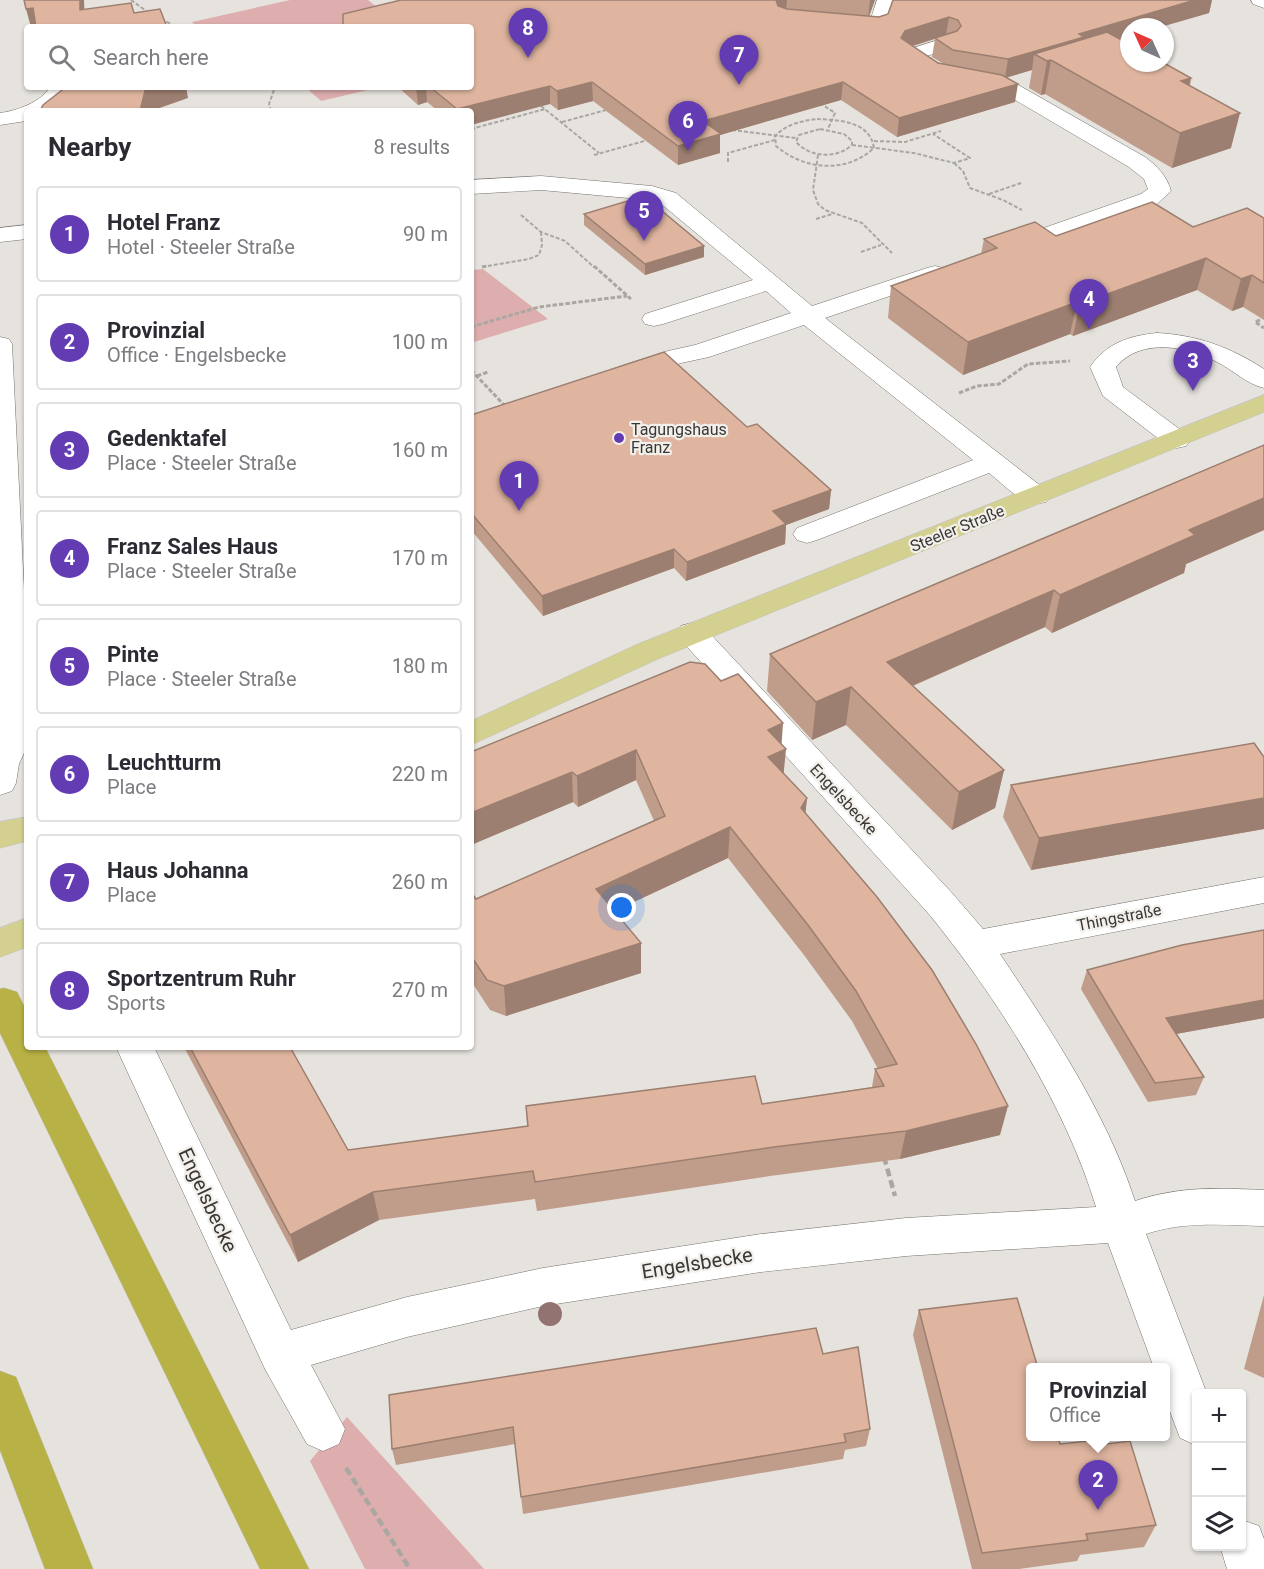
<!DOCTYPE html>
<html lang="en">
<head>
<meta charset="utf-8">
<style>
	body { margin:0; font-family:Roboto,sans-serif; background:#f2f2f3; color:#2b2b33 }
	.controls { position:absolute; right:18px; bottom:18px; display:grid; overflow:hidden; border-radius:6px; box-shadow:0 2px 4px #0004 }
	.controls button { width:54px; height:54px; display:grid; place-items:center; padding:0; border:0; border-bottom:2px solid #e1e1e2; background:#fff; color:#2b2b33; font:30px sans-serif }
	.compass { position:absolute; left:1120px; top:18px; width:54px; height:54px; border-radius:50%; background:#fff; box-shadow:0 2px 4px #0004; rotate:315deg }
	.you { position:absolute; left:622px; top:908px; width:21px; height:21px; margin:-15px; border:4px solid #fff; border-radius:50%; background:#1a73e8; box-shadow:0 0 0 9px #1a73e833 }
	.badge { display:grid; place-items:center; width:39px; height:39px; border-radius:50%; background:#633cb4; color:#fff; font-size:20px; font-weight:700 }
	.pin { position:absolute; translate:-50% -50px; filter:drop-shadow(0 2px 3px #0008) }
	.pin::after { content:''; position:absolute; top:32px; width:21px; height:18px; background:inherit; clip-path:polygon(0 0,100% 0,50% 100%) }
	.popup { position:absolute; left:1026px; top:1363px; width:144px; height:78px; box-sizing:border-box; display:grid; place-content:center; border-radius:6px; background:#fff; filter:drop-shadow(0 2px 4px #0005); font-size:20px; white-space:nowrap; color:#7c7c81 }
	.popup b { font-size:22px; color:#2b2b33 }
	.popup::after { content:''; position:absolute; left:50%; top:100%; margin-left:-12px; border:12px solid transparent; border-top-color:#fff }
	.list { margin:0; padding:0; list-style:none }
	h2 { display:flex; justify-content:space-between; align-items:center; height:78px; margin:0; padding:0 24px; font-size:26px }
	h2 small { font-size:20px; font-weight:400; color:#7c7c81 }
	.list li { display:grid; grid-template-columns:39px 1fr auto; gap:18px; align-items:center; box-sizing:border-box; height:96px; margin:0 12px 12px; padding:0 12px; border:2px solid #e1e1e2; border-radius:6px }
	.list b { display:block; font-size:22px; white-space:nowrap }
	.list p { margin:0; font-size:20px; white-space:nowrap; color:#7c7c81 }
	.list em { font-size:20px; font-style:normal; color:#7c7c81 }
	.icon { flex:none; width:33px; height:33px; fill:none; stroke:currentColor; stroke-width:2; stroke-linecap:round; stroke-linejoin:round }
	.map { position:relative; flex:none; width:1264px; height:1569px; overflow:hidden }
	.search { position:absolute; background:#fff; box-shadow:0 2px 4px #0004; left:24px; top:24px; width:450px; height:66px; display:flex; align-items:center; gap:15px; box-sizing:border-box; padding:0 21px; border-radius:6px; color:#7c7c81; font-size:22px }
	.panel { position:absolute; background:#fff; box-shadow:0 2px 4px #0004; left:24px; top:108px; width:450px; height:942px; border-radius:6px }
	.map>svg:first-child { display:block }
	.green { fill:#deaeae }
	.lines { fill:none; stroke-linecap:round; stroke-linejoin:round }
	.minor-casing { stroke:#75726e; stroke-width:1 }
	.major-casing { stroke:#c0bfbf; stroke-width:1 }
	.highway-casing { stroke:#c0bfbf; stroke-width:1 }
	.path-far2 { stroke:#aaa7a3; stroke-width:2; stroke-dasharray:4 2; stroke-linecap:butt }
	.path-far1 { stroke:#aaa7a3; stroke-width:3; stroke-dasharray:4.5 2; stroke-linecap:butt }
	.path { stroke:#aaa7a3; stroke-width:4.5; stroke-dasharray:8 4; stroke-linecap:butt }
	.minor { fill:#fff; fill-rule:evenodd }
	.major { fill:#d4d08f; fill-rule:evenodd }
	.highway { fill:#b8b145; fill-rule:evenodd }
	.tree { fill:#937272 }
	.wall { fill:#c09c8a; fill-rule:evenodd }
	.shaded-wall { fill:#9c7f70 }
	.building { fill:#dfb5a0; stroke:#9c7f70; stroke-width:1.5 }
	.poi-dot { fill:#633cb4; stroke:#f3f0eb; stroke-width:2 }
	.labels { text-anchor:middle; stroke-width:4.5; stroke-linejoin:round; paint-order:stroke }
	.poi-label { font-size:16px; fill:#393836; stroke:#f3f0eb; text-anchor:start }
	.street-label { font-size:16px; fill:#393836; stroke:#f3f0eb }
	.near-street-label { font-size:20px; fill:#393836; stroke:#f3f0eb }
</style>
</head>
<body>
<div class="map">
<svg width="1264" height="1569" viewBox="0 0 1264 1569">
	<rect width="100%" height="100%" fill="#e6e3de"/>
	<!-- green -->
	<g class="green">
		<polygon points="290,0 368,0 388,16 342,27 197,27 192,22"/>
		<polygon points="305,87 370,87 372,89 321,101"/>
		<polygon points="483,269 548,319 471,343 471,270"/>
		<polygon points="347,1417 484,1569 365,1569 310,1461"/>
	</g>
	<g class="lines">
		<defs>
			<g id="minor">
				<path d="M877 0H895L884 31C870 34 851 31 837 28L834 24 837 20 844 18 870 21Z"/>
				<polygon points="1251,0 1264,0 1264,8 1253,4"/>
				<path d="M947 37 954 39 957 43 954 47 927 56 950 70 1013 82 1145 157C1157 166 1167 176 1171 191L1157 204 1017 253 1009 255 1001 253 997 248 1001 243 1141 194 1148 189 1144 179 1129 167 1000 91 937 79 904 59 901 55 904 51Z"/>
				<path d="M50 87H70C61 107 47 111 27 111L26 121 0 125V113C16 111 42 102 50 87Z"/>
				<path d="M541 176 652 186 676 193 812 306 927 268 935 266 943 268 947 273 943 278 825 318 1046 490 1050 496 1046 502C1023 508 1006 486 989 473L817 540 807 543 797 540 793 534 797 528 973 460 804 325 709 357 681 363 627 380 618 377 614 372 618 367 668 351 695 345 791 313 766 291 663 324 654 326 645 324 642 319 645 314 753 280 660 203 650 200 541 190 471 194V180Z"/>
				<polygon points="27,225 27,239 0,242 0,228"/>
				<path d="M1157 333C1197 335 1230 347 1264 369V388C1247 384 1234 371 1219 363 1189 346 1140 337 1116 367L1123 387 1186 434 1190 440 1186 446 1177 448 1168 446 1103 396 1090 367C1107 343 1128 336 1157 333Z"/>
				<polygon points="0,337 9,339 12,344 27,651 27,746 19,764 16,783 12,791 0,795"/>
				<path d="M692 623 703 626 952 893 983 929 1264 877V903L1000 954C1052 1032 1106 1112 1135 1201 1180 1186 1218 1188 1264 1190V1226C1224 1225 1184 1221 1146 1234L1207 1394H1196V1445L1180 1438 1166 1401V1368H1154L1108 1243 906 1256 761 1272 543 1306 407 1337 311 1365 345 1429 339 1444 323 1451 307 1444 265 1369 116 1047H154L291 1330 407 1297 543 1268 761 1234 906 1218 1096 1207C1065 1104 996 996 928 913L681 640 677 633 681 626Z"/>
				<polygon points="1242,1520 1259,1526 1264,1539 1264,1569 1227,1569 1220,1546 1242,1546"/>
			</g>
			<g id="major">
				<polygon points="1264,395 1264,412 660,658 471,745 471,721 638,644"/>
				<polygon points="27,817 27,841 0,848 0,822"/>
				<polygon points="27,918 27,947 0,957 0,928"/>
			</g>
			<g id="highway">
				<polygon points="4,988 17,992 27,1012 27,1047 45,1047 309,1569 260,1569 0,1033 0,989"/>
				<polygon points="0,1371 16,1377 93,1569 45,1569 0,1450"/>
			</g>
		</defs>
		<!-- minor casing -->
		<use href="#minor" class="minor-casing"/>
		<!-- major casing -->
		<use href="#major" class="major-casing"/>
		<!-- highway casing -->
		<use href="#highway" class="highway-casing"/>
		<!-- path-far2 -->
		<g class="path-far2">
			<polyline points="131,0 149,13"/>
			<polyline points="161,19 171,24 172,27"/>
			<polyline points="820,103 835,113 828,129"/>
			<polyline points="541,106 599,153"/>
			<polyline points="271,111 269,104 275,87"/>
			<path d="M817 119C839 120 870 121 874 148 846 174 804 170 776 146L775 136C787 124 801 121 817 119Z"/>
			<polyline points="562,122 610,109"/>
			<polyline points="471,129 545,109"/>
			<path d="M820 129 844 134 852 141V145C836 159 811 158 796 142L799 135Z"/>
			<polyline points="732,130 796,138"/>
			<polyline points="874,141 905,142 941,131"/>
			<polyline points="852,145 914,153 954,163 970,158 933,134"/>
			<polyline points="594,155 648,140"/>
			<polyline points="818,155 813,190 818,204 825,210 862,223 892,253"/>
			<polyline points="728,162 728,153 775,140"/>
			<polyline points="954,163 963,171 970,188 1003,200 1022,210"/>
			<polyline points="989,194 1021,183"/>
			<polyline points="521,215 541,232 565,241 595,268"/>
			<polyline points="816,219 832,214"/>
			<polyline points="861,252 881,245"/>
			<polyline points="482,267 529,259 539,255 542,245 541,232"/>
		</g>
		<!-- path-far1 -->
		<g class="path-far1">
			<polyline points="594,266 631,299"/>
			<polyline points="482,267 487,266"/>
			<polyline points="1260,320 1255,322 1264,328"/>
			<polyline points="471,327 539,307 627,296"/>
			<polyline points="471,370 506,407"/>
			<polyline points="477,376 488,372"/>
			<polyline points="959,393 977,386 999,384 1028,364 1070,361"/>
		</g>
		<!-- path -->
		<g class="path">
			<polyline points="884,1157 895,1196"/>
			<polyline points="346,1468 410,1569"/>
		</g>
		<!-- minor -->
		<use href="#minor" class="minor"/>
		<!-- major -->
		<use href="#major" class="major"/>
		<!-- highway -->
		<use href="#highway" class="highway"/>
	</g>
	<!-- trees -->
	<circle class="tree" cx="550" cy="1314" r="12"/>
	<!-- wall -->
	<g class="wall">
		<path d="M401 0H875L869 16 879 17 888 14 893 0H1212L1209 13 1120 39 1191 78 1190 86 1231 148 1172 168 1045 94 1041 95 1029 88 1032 70 1007 77 1015 102 897 137 841 100 720 135V153L678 165 593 101 558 110 550 104 471 111H438L427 102 418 105 398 87H471ZM935 39 932 57 944 64 938 63 913 46Z"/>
		<polygon points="584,214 704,246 704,257 645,275 584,225"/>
		<polygon points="1264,218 1264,320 1243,307 1232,311 1197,290 1073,336 1070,334 963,375 888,318 891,286 981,254 984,239 1193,227"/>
		<polygon points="471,415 747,427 831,490 829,509 786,525 785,544 686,581 674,568 543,616 471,530"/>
		<polygon points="1264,445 1264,530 1186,564 1184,573 1052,633 1045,627 913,686 1004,770 995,808 952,830 846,725 812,740 767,691 770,654"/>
		<polygon points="781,744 784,774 807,798 805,813 1000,1135 900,1159 770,1176 537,1211 535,1199 379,1220 298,1262 184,1047 290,1047 348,1150 527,1126 526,1106 762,1104 872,1087 875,1069 878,1069 852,1021 804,955 728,858 615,911 641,973 506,1016 490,1010 471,981 471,892 476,899 654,821 636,780 578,807 573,802 471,845 471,752"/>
		<polygon points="1264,757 1264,829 1031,870 1003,817 1011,785"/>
		<polygon points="1264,930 1264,1018 1176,1034 1204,1077 1196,1095 1148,1102 1081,989 1087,970"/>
		<polygon points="1264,1295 1264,1378 1244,1369"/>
		<polygon points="919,1310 1060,1444 1091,1446 1156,1525 1144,1547 1080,1555 1077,1561 1019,1569 972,1569 913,1335"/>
		<polygon points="823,1354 870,1429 866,1446 845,1450 843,1459 523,1514 515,1444 396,1465 392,1449"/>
	</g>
	<!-- shaded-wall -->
	<g class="shaded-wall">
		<polygon points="80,0 84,0 85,27 80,10"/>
		<polygon points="776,0 787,0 786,11 775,18"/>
		<polygon points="870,0 875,0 868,19"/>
		<polygon points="1195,0 1212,0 1209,13 1160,27 1129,27 1129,36 1051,60 1045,94 1041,95 1047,61 1034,54 1032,70 1005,78 1008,59 1079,34"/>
		<polygon points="33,8 38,27 31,27 26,9"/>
		<polygon points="949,17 946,35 903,49 901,38 905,31"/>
		<polygon points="1191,78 1183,112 1181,81"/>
		<polygon points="592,82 593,101 558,110 557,91"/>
		<polygon points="843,82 841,100 720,135 720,153 678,165 678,146 703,121"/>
		<polygon points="1018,84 1015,102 897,137 899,118"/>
		<polygon points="550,86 550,104 471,125 471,111 457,111 457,109"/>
		<polygon points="146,87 186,87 188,98 151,111 140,111"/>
		<polygon points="416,87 426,87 427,102 418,105"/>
		<polygon points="1240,113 1231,148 1172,168 1180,133"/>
		<polygon points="704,246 704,257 645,275 645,264"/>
		<polygon points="1206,258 1197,290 1073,336 1080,304"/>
		<polygon points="1252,275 1243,307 1232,311 1241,279"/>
		<polygon points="1077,302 1070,334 963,375 968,342"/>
		<polygon points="831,490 829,509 786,525 785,544 686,581 687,562 773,511"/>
		<polygon points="1264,498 1264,530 1186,564 1184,573 1052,633 1060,595 1189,530"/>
		<polygon points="674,549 674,568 543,616 542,596"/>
		<polygon points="1054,590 1045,627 882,699 887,662"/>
		<polygon points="851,687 846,725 812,740 816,702"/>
		<polygon points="783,723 781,752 786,749 783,780 766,788 768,730"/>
		<polygon points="636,750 636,780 578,807 577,776"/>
		<polygon points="1004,770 995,808 952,830 959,792"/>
		<polygon points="572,772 573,802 471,845 471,813"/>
		<polygon points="807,798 804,828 801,808"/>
		<polygon points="1264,798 1264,829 1031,870 1039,838"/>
		<polygon points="730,827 728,858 597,919 596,889"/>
		<polygon points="641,943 641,973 506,1016 504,986"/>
		<polygon points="1264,1000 1264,1018 1159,1037 1166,1018"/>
		<polygon points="1008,1106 1000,1135 900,1159 906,1131"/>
		<polygon points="373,1192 379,1220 298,1262 290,1235"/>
	</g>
	<!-- building -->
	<g class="building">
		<polygon points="24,0 80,0 80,10 131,3 134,13 160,9 167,27 36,27 33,8 26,9"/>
		<polygon points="401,0 776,0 778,6 787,9 879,17 888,14 893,0 1195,0 1079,34 1084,37 1008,59 953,50 935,38 957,31 961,26 958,20 949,17 905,31 901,38 938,63 1002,75 1018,84 899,118 843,82 703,121 721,134 678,146 592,82 557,91 550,86 457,109 430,87 471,87 471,27 343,27 343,14"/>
		<polygon points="1107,32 1129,44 1129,63 1164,63 1191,78 1181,81 1240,113 1180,133 1051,60 1047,61 1034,54"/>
		<polygon points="66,87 146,87 140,111 40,111 43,105"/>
		<polygon points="644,196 704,246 645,264 584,214"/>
		<polygon points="1152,202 1193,227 1247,208 1264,218 1264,283 1252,275 1241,279 1206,258 1080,304 1077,302 968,342 891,286 997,248 984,239 1035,222 1056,236"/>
		<polygon points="664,352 747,427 757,424 831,490 773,511 786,524 687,562 674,549 542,596 471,513 471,415"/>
		<polygon points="1264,445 1264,498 1189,530 1195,535 1060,595 1054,590 887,662 1004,770 959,792 851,687 816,702 770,654"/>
		<polygon points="690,662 705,664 721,681 738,674 783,723 768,730 786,749 768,757 807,798 801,808 877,897 932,970 976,1044 1008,1106 906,1131 774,1147 535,1182 533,1171 373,1192 290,1235 190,1047 290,1047 348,1150 528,1126 526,1106 755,1076 762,1104 884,1086 875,1069 897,1064 856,991 808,925 730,827 596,889 641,943 504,986 487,980 471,956 471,892 476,899 665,816 636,750 577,776 572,772 471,813 471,752"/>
		<polygon points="1254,743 1264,757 1264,798 1039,838 1011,785"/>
		<polygon points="1264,930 1264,1000 1166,1018 1204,1077 1155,1083 1087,970 1182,945"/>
		<polygon points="1017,1298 1038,1368 1030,1368 1030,1437 1058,1437 1060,1444 1089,1441 1091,1446 1130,1441 1156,1525 1086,1534 1088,1540 982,1553 919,1310"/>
		<polygon points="816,1328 823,1354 858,1347 870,1429 844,1434 846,1442 521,1497 513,1427 392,1449 389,1395"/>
	</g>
	<!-- markers -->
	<circle class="poi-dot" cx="619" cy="438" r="6"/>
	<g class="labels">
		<!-- poi labels -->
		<g class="poi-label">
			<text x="631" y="435">Tagungshaus<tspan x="631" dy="18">Franz</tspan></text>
		</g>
		<!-- street labels -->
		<g class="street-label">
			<text transform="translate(957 528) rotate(-22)" y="6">Steeler Straße</text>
			<text transform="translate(844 799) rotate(47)" y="6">Engelsbecke</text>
			<text transform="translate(1119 917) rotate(-11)" y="6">Thingstraße</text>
		</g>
		<!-- near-street labels -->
		<g class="near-street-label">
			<text transform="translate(208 1200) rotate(65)" y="7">Engelsbecke</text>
			<text transform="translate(697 1263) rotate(-9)" y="7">Engelsbecke</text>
		</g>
	</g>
</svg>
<div class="controls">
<button>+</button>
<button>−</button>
<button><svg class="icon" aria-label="layers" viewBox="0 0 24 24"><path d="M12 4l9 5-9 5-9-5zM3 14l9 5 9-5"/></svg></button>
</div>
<svg class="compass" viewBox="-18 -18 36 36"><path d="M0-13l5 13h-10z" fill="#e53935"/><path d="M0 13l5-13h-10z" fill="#7c7c81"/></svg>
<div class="you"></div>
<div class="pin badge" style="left:519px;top:511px">1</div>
<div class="pin badge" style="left:1098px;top:1510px">2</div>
<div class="popup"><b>Provinzial</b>Office</div>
<div class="pin badge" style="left:1193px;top:391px">3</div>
<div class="pin badge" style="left:1089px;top:329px">4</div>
<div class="pin badge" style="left:644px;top:241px">5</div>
<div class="pin badge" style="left:688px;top:151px">6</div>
<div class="pin badge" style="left:739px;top:85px">7</div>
<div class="pin badge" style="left:528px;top:58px">8</div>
<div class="search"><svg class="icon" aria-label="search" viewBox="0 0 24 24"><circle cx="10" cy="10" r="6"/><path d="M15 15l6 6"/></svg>Search here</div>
<section class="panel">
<h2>Nearby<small>8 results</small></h2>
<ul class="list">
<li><span class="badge">1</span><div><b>Hotel Franz</b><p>Hotel · Steeler Straße</p></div><em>90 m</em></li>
<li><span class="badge">2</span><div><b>Provinzial</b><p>Office · Engelsbecke</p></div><em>100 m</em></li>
<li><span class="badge">3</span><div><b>Gedenktafel</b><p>Place · Steeler Straße</p></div><em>160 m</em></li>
<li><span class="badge">4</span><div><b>Franz Sales Haus</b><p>Place · Steeler Straße</p></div><em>170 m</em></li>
<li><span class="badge">5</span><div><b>Pinte</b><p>Place · Steeler Straße</p></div><em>180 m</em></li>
<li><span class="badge">6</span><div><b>Leuchtturm</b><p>Place</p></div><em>220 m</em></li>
<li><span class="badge">7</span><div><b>Haus Johanna</b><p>Place</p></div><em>260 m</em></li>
<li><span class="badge">8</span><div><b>Sportzentrum Ruhr</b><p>Sports</p></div><em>270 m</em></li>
</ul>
</section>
</div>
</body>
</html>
